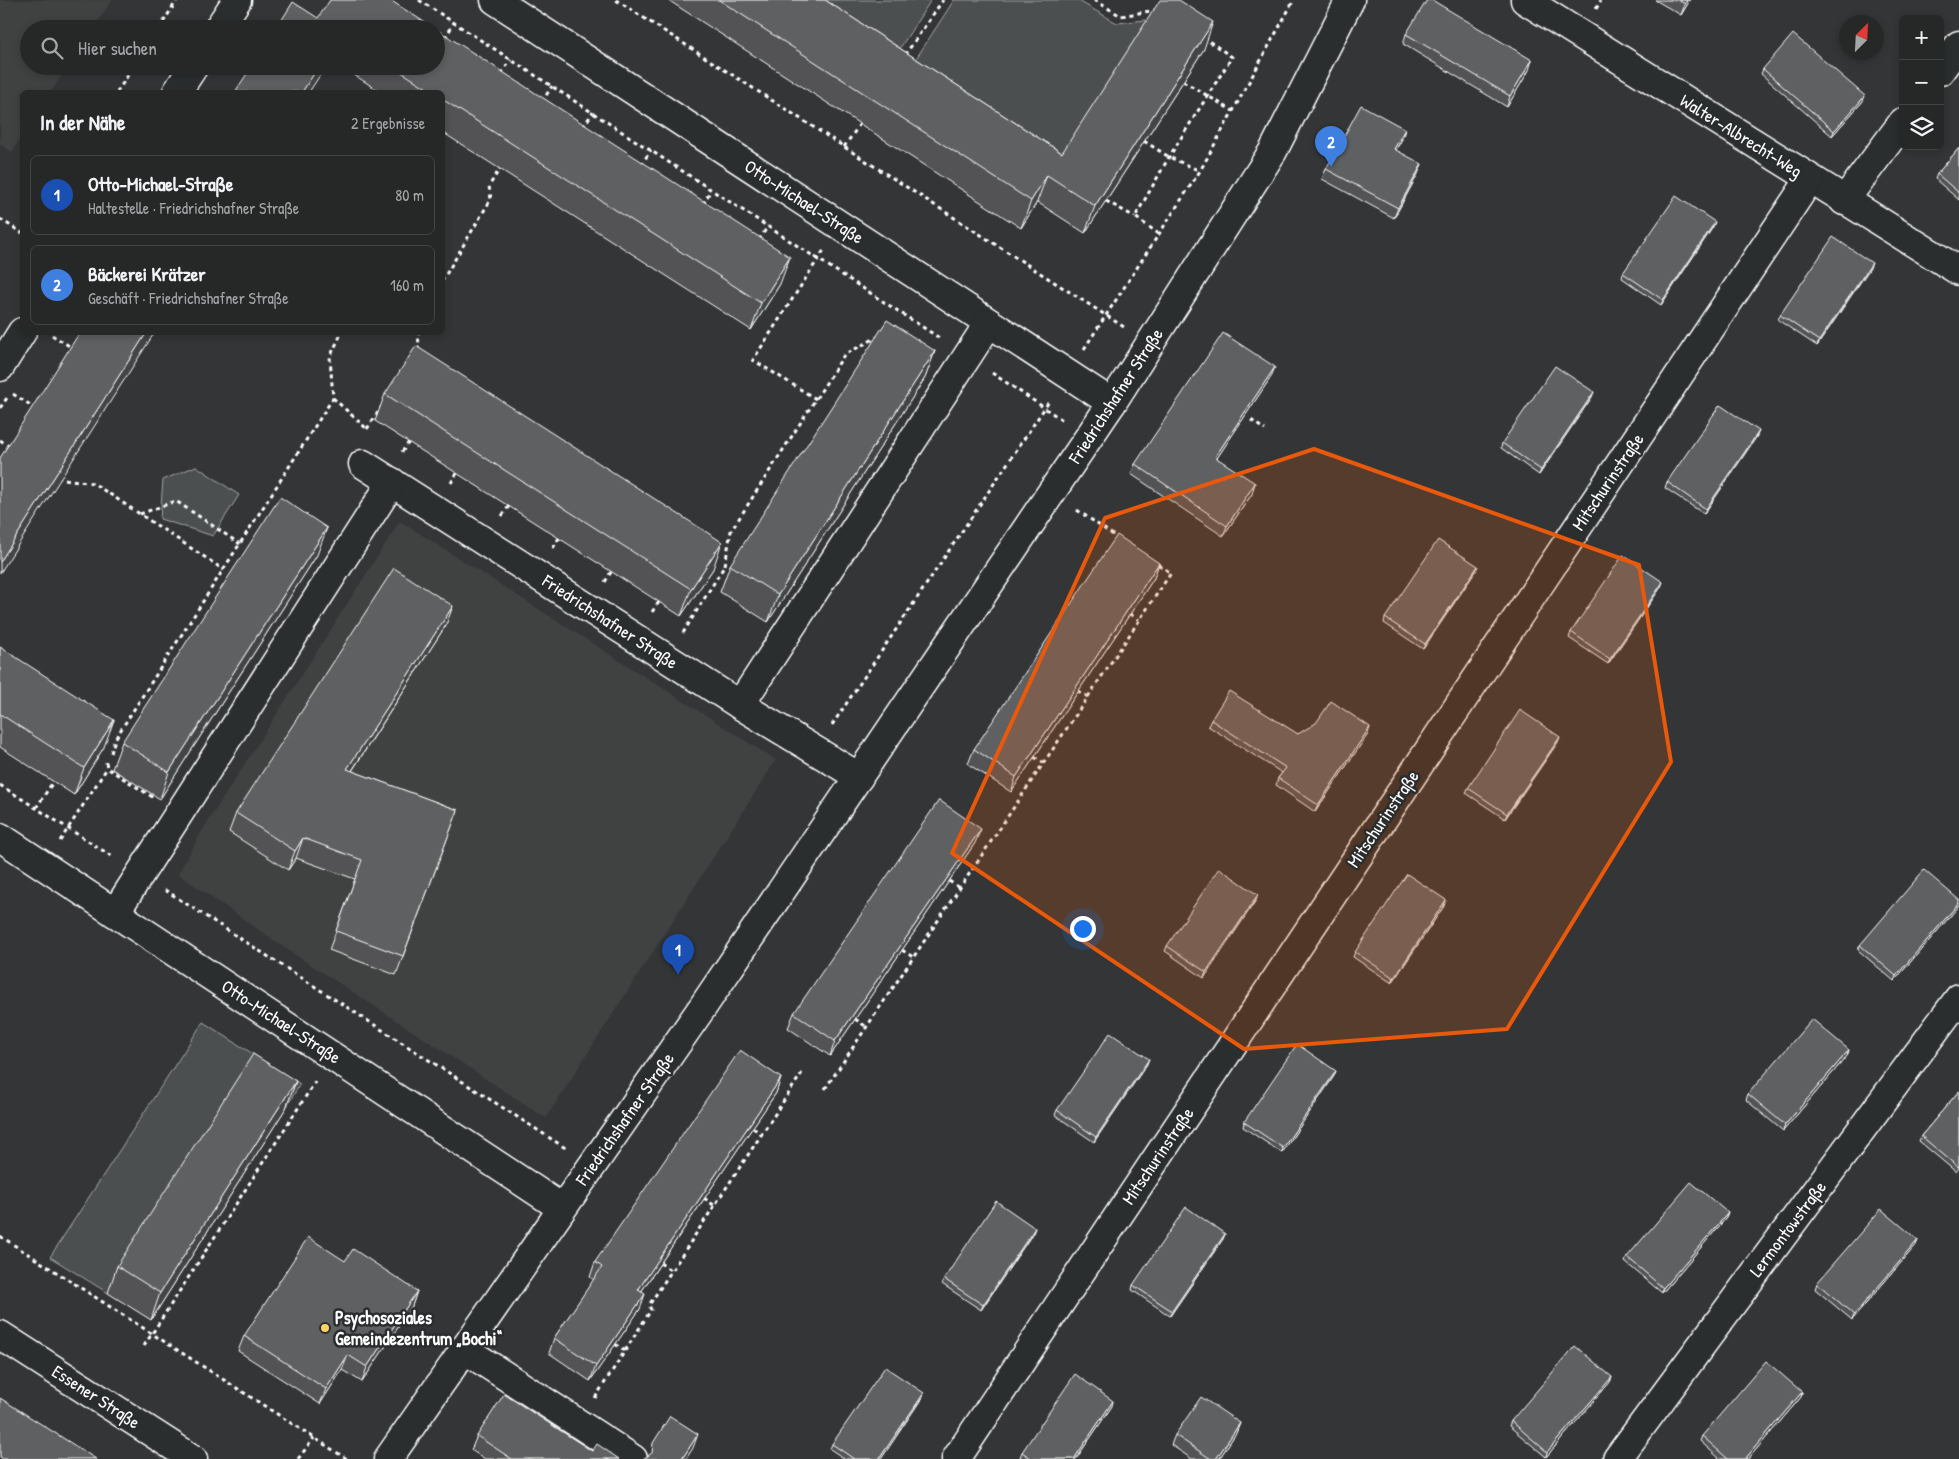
<!DOCTYPE html>
<html lang="de">
<head>
<meta charset="utf-8">
<style>
	body { margin:0; font-family:"Patrick Hand",sans-serif; background:#323434; color:#f1f3f6 }
	.controls { position:absolute; right:15px; top:15px; display:grid; overflow:hidden; border-radius:8px; box-shadow:0 2px 8px #0003 }
	.controls button { width:45px; height:45px; display:grid; place-items:center; padding:0; border:0; border-bottom:1px solid #424445; background:#262828; color:#f1f3f6; font:25px sans-serif }
	.compass { position:absolute; left:1839px; top:15px; width:45px; height:45px; border-radius:50%; background:#262828; box-shadow:0 2px 8px #0003; rotate:24deg }
	.you { position:absolute; left:1082px; top:928px; width:18px; height:18px; margin:-12px; border:4px solid #fff; border-radius:50%; background:#1a73e8; box-shadow:0 0 0 8px #1a73e833 }
	.badge { display:grid; place-items:center; width:32px; height:32px; border-radius:50%; background:#8c9099; color:#fff; font-size:16px; font-weight:700 }
	.pin { position:absolute; translate:-50% -41px; filter:drop-shadow(0 1px 2px #0008) }
	.pin::after { content:''; position:absolute; top:26px; width:18px; height:15px; background:inherit; clip-path:polygon(0 0,100% 0,50% 100%) }
	.list { margin:0; padding:0; list-style:none }
	h2 { display:flex; justify-content:space-between; align-items:center; height:65px; margin:0; padding:0 20px; font-size:21px }
	h2 small { font-size:16px; font-weight:400; color:#a4a6a8 }
	.list li { display:grid; grid-template-columns:32px 1fr auto; gap:15px; align-items:center; box-sizing:border-box; height:80px; margin:0 10px 10px; padding:0 10px; border:1px solid #424445; border-radius:8px }
	.list b { display:block; font-size:19px; white-space:nowrap }
	.list p { margin:0; font-size:16px; white-space:nowrap; color:#a4a6a8 }
	.list em { font-size:16px; font-style:normal; color:#a4a6a8 }
	.icon { flex:none; width:28px; height:28px; fill:none; stroke:currentColor; stroke-width:2; stroke-linecap:round; stroke-linejoin:round }
	.map { position:relative; flex:none; width:1959px; height:1459px; overflow:hidden }
	.search { position:absolute; background:#262828; box-shadow:0 2px 8px #0003; left:20px; top:20px; width:425px; height:55px; display:flex; align-items:center; gap:12px; box-sizing:border-box; padding:0 18px; border-radius:28px; color:#a4a6a8; font-size:19px }
	.panel { position:absolute; background:#262828; box-shadow:0 2px 8px #0003; left:20px; top:90px; width:425px; height:245px; border-radius:8px }
	.map>svg:first-child { display:block }
	.built { fill:#404243 }
	.green { fill:#4c4f50; stroke:#a6a7a8 }
	.lines { fill:none; stroke-linecap:round; stroke-linejoin:round }
	.minor-casing { stroke:#fff; stroke-width:31 }
	.major-casing { stroke:#fff; stroke-width:31 }
	.path { stroke:#fff; stroke-width:3; stroke-dasharray:4 4; stroke-linecap:butt }
	.minor { stroke:#2a2d2e; stroke-width:28 }
	.major { stroke:#2a2d2e; stroke-width:28 }
	.wall { fill:#525354; stroke:#fff }
	.shaded-wall { fill:#424445; stroke:#fff }
	.building { fill:#5f6162; stroke:#fff }
	.marked { fill:#e8590c; fill-opacity:0.2; stroke:#e8590c; stroke-width:4; stroke-linejoin:round }
	.poi-dot { fill:#ffd166; stroke:#2a2d2e; stroke-width:2 }
	.labels { text-anchor:middle; stroke-width:5; stroke-linejoin:round; paint-order:stroke }
	.street-label { font-size:18px; fill:#fff; stroke:#2a2d2e }
	.poi-label { font-size:18px; font-weight:bold; fill:#fff; stroke:#2a2d2e; text-anchor:start }
</style>
</head>
<body>
<div class="map">
<svg width="1959" height="1459" viewBox="0 0 1959 1459">
	<rect width="100%" height="100%" fill="#333536"/>
	<filter id="ink" filterUnits="userSpaceOnUse"><feTurbulence type="fractalNoise" baseFrequency=".02" numOctaves="2"/><feDisplacementMap in="SourceGraphic" scale="10" xChannelSelector="R" yChannelSelector="G"/><feConvolveMatrix kernelMatrix="1 2 1 2 8 2 1 2 1" color-interpolation-filters="sRGB"/></filter>
	<g filter="url(#ink)">
		<!-- built -->
		<g class="built">
			<polygon points="0,0 112,0 93,29 29,29 29,66 68,66 51,92 22,92 22,136 12,152 0,144"/>
			<polygon points="400,521 776,760 546,1118 291,952 178,874 202,831"/>
		</g>
		<!-- green -->
		<g class="green">
			<polygon points="801,0 931,0 893,59"/>
			<polygon points="954,0 1077,0 1117,23 1156,19 1058,170 910,68"/>
			<polygon points="196,466 239,495 213,536 160,519 163,480"/>
			<polygon points="203,1022 300,1084 286,1108 108,1293 50,1257"/>
		</g>
		<g class="lines">
			<defs>
				<g id="minor">
					<polyline points="495,0 1112,403"/>
					<polyline points="1525,0 1959,271"/>
					<polyline points="218,29 237,0"/>
					<polyline points="1940,71 1959,45"/>
					<polyline points="177,92 194,66"/>
					<polyline points="1844,201 1903,122"/>
					<polyline points="0,367 22,332"/>
					<polyline points="363,464 740,705 859,777"/>
					<polyline points="740,705 989,323"/>
					<polyline points="0,837 562,1208"/>
					<polyline points="115,913 392,482"/>
					<polyline points="464,1349 633,1459"/>
					<polyline points="388,1459 704,1005 1112,403 1273,151 1350,0"/>
					<polyline points="956,1459 1810,179"/>
					<polyline points="1617,1459 1959,998"/>
				</g>
				<polyline id="major" points="0,1335 193,1459"/>
			</defs>
			<!-- minor casing -->
			<use href="#minor" class="minor-casing"/>
			<!-- major casing -->
			<use href="#major" class="major-casing"/>
			<!-- path -->
			<g class="path">
				<polyline points="419,0 941,339"/>
				<polyline points="616,0 1124,327"/>
				<polyline points="1094,0 1121,16 1156,10"/>
				<polyline points="1596,9 1601,0"/>
				<polyline points="159,29 177,0"/>
				<polyline points="445,38 454,23"/>
				<polyline points="905,55 943,0"/>
				<polyline points="501,74 511,60"/>
				<polyline points="1183,81 1233,111"/>
				<polyline points="117,92 134,66"/>
				<polyline points="542,102 552,86"/>
				<polyline points="583,127 593,112"/>
				<polyline points="1144,141 1169,157 1200,171"/>
				<polyline points="844,147 862,121"/>
				<polyline points="641,165 651,150"/>
				<polyline points="1106,201 1135,217"/>
				<polyline points="703,204 711,190"/>
				<polyline points="0,219 22,233"/>
				<polyline points="1159,234 1135,217 1169,157 1232,57 1204,38"/>
				<polyline points="759,240 768,226"/>
				<polyline points="442,281 491,199 489,186 501,167"/>
				<polyline points="52,335 74,349"/>
				<polyline points="1084,349 1200,171 1294,0"/>
				<polyline points="417,350 419,346 418,332"/>
				<polyline points="992,373 1064,421"/>
				<polyline points="13,394 35,408"/>
				<polyline points="333,398 367,429"/>
				<polyline points="816,399 753,360 824,250"/>
				<polyline points="0,408 7,398"/>
				<polyline points="1251,420 1265,430"/>
				<polyline points="367,429 382,406"/>
				<polyline points="0,440 10,447"/>
				<polyline points="402,452 409,442"/>
				<polyline points="57,478 93,483 224,570"/>
				<polyline points="451,483 457,473"/>
				<polyline points="1077,510 1119,539"/>
				<polyline points="140,514 176,501 240,544"/>
				<polyline points="502,516 509,506"/>
				<polyline points="553,548 559,538"/>
				<polyline points="605,582 611,572"/>
				<polyline points="652,612 659,602"/>
				<polyline points="1130,614 1139,620"/>
				<polyline points="683,633 725,565 731,531 844,355 879,336"/>
				<polyline points="1078,691 1088,697"/>
				<polyline points="832,725 1050,400"/>
				<polyline points="111,753 115,739 333,398 330,357 342,332"/>
				<polyline points="1034,757 1044,763"/>
				<polyline points="106,762 107,768 154,798"/>
				<polyline points="0,785 113,857"/>
				<polyline points="36,808 53,782"/>
				<polyline points="60,841 107,768"/>
				<polyline points="949,881 960,888"/>
				<polyline points="165,890 567,1149"/>
				<polyline points="902,950 913,957"/>
				<polyline points="855,1019 867,1027"/>
				<polyline points="825,1089 1171,573 1156,563"/>
				<polyline points="753,1128 762,1134"/>
				<polyline points="704,1198 715,1206"/>
				<polyline points="0,1236 347,1459"/>
				<polyline points="660,1263 672,1271"/>
				<polyline points="615,1344 625,1351"/>
				<polyline points="144,1346 315,1082"/>
				<polyline points="595,1398 651,1310 649,1305 802,1073"/>
				<polyline points="298,1459 314,1438"/>
			</g>
			<!-- minor -->
			<use href="#minor" class="minor"/>
			<!-- major -->
			<use href="#major" class="major"/>
		</g>
		<!-- wall -->
		<g class="wall">
			<polygon points="668,0 825,0 1062,153 1204,49 1085,233 1037,202 1021,228"/>
			<polygon points="1655,0 1690,0 1681,15"/>
			<polygon points="1406,34 1529,70 1507,107 1403,44"/>
			<polygon points="340,66 436,66 780,284 751,330 442,132 442,92 381,92"/>
			<polygon points="1763,69 1863,101 1832,136 1761,74"/>
			<polygon points="1405,129 1402,139 1396,150 1418,174 1394,218 1322,179 1326,169"/>
			<polygon points="1959,148 1959,200 1935,179 1937,174"/>
			<polygon points="1713,227 1661,305 1622,278 1623,273"/>
			<polygon points="1870,268 1817,346 1778,320 1780,315"/>
			<polygon points="935,351 925,378 768,622 720,592 730,565"/>
			<polygon points="1271,377 1217,458 1252,494 1223,536 1131,474 1135,464"/>
			<polygon points="385,394 713,569 681,616 375,421"/>
			<polygon points="1592,397 1539,475 1501,448 1502,443"/>
			<polygon points="1757,436 1704,514 1665,488 1667,482"/>
			<polygon points="317,555 160,799 112,769 122,742"/>
			<polygon points="1159,563 1154,578 1011,792 968,764 974,749"/>
			<polygon points="1476,571 1423,649 1384,623 1385,618"/>
			<polygon points="1661,587 1608,664 1569,638 1571,632"/>
			<polygon points="446,625 352,771 458,810 396,975 329,950 355,879 296,858 288,870 229,832 236,813"/>
			<polygon points="0,647 104,747 74,795 0,747"/>
			<polygon points="1211,720 1298,734 1368,734 1315,812 1276,785 1278,778 1282,773 1208,726"/>
			<polygon points="1558,742 1505,819 1466,793 1468,788"/>
			<polygon points="975,843 830,1056 788,1028 794,1013"/>
			<polygon points="1258,895 1256,900 1204,978 1165,951 1167,946"/>
			<polygon points="1444,906 1392,983 1353,957 1355,952"/>
			<polygon points="1959,906 1894,981 1858,950 1860,945"/>
			<polygon points="1849,1050 1847,1056 1783,1131 1746,1100 1748,1094"/>
			<polygon points="1147,1064 1094,1142 1055,1115 1057,1110"/>
			<polygon points="1334,1076 1282,1153 1243,1127 1244,1122"/>
			<polygon points="781,1078 776,1093 641,1292 640,1309 590,1381 549,1353 554,1338 594,1280 590,1277 595,1262"/>
			<polygon points="296,1081 286,1108 151,1320 108,1293 117,1266"/>
			<polygon points="1959,1091 1959,1168 1956,1172 1919,1141 1921,1136"/>
			<polygon points="1728,1213 1726,1218 1662,1293 1625,1262 1627,1257"/>
			<polygon points="1035,1228 1033,1233 981,1310 942,1284 944,1279"/>
			<polygon points="1225,1234 1223,1239 1170,1316 1132,1290 1133,1285"/>
			<polygon points="1918,1240 1916,1245 1852,1320 1815,1289 1817,1283"/>
			<polygon points="345,1261 417,1291 412,1306 362,1382 342,1370 320,1404 238,1351 244,1336"/>
			<polygon points="1612,1377 1610,1382 1546,1457 1509,1426 1511,1421"/>
			<polygon points="1802,1392 1801,1397 1748,1459 1720,1459 1700,1441 1702,1436"/>
			<polygon points="922,1398 881,1459 845,1459 830,1449 832,1444"/>
			<polygon points="1112,1406 1076,1459 1023,1459 1020,1457 1022,1452"/>
			<polygon points="1240,1423 1236,1433 1219,1459 1192,1459 1171,1445 1175,1435"/>
			<polygon points="477,1436 592,1451 619,1459 485,1459 471,1450"/>
		</g>
		<!-- shaded-wall -->
		<g class="shaded-wall">
			<polygon points="1687,0 1690,0 1681,15 1685,4"/>
			<polygon points="1213,22 1204,49 1085,233 1095,206"/>
			<polygon points="1532,60 1529,70 1507,107 1510,96"/>
			<polygon points="319,66 326,66 309,92 302,92"/>
			<polygon points="1865,96 1863,101 1832,136 1834,131"/>
			<polygon points="1405,129 1402,139 1390,159 1394,149"/>
			<polygon points="1422,164 1418,174 1394,218 1398,208"/>
			<polygon points="1047,175 1037,202 1021,228 1031,201"/>
			<polygon points="1715,222 1713,227 1661,305 1663,300"/>
			<polygon points="790,257 780,284 751,330 761,303"/>
			<polygon points="1872,263 1870,268 1817,346 1819,341"/>
			<polygon points="147,332 155,332 0,573 0,562"/>
			<polygon points="935,351 925,378 768,622 778,595"/>
			<polygon points="1275,367 1271,377 1211,467 1215,457"/>
			<polygon points="1594,392 1592,397 1539,475 1541,470"/>
			<polygon points="1759,431 1757,436 1704,514 1706,509"/>
			<polygon points="1255,483 1252,494 1223,536 1227,526"/>
			<polygon points="327,528 317,555 160,799 169,772"/>
			<polygon points="722,542 713,569 681,616 691,589"/>
			<polygon points="1159,563 1154,578 1011,792 1016,777"/>
			<polygon points="1478,566 1476,571 1423,649 1425,644"/>
			<polygon points="1663,582 1661,587 1608,664 1610,659"/>
			<polygon points="453,606 446,625 340,789 347,769"/>
			<polygon points="114,720 104,747 74,795 84,768"/>
			<polygon points="1370,727 1368,734 1315,812 1318,805"/>
			<polygon points="1560,737 1558,742 1505,819 1507,814"/>
			<polygon points="981,829 975,843 830,1056 835,1041"/>
			<polygon points="303,838 296,858 288,870 295,851"/>
			<polygon points="1258,895 1256,900 1204,978 1206,972"/>
			<polygon points="1446,900 1444,906 1392,983 1394,978"/>
			<polygon points="1959,903 1959,906 1894,981 1896,976"/>
			<polygon points="1849,1050 1847,1056 1783,1131 1785,1125"/>
			<polygon points="1149,1059 1147,1064 1094,1142 1096,1137"/>
			<polygon points="1336,1071 1334,1076 1282,1153 1283,1148"/>
			<polygon points="781,1078 776,1093 632,1305 638,1290"/>
			<polygon points="296,1081 286,1108 151,1320 160,1293"/>
			<polygon points="1728,1213 1726,1218 1662,1293 1663,1288"/>
			<polygon points="1035,1228 1033,1233 981,1310 983,1305"/>
			<polygon points="1225,1234 1223,1239 1170,1316 1172,1311"/>
			<polygon points="1918,1240 1916,1245 1852,1320 1854,1315"/>
			<polygon points="417,1291 412,1306 362,1382 367,1367"/>
			<polygon points="645,1294 640,1309 590,1381 596,1366"/>
			<polygon points="348,1355 342,1370 320,1404 326,1389"/>
			<polygon points="1612,1377 1610,1382 1546,1457 1547,1452"/>
			<polygon points="1802,1392 1801,1397 1748,1459 1745,1459"/>
			<polygon points="924,1393 922,1398 881,1459 879,1459"/>
			<polygon points="1113,1401 1112,1406 1076,1459 1074,1459"/>
			<polygon points="1240,1423 1236,1433 1219,1459 1216,1459"/>
			<polygon points="698,1434 693,1448 686,1459 682,1459"/>
		</g>
		<!-- building -->
		<g class="building">
			<polygon points="330,0 390,0 435,29 276,29 293,2 318,18"/>
			<polygon points="719,0 825,0 1062,153 1160,0 1179,0 1213,22 1095,206 1047,175 1031,201"/>
			<polygon points="1427,0 1432,0 1532,60 1510,96 1406,34"/>
			<polygon points="1678,0 1687,0 1685,4"/>
			<polygon points="436,29 790,257 761,303 442,99 442,92 433,92 392,66 436,66"/>
			<polygon points="1793,34 1865,96 1834,131 1763,69"/>
			<polygon points="252,66 319,66 302,92 235,92"/>
			<polygon points="1361,105 1405,129 1394,149 1422,164 1398,208 1326,169"/>
			<polygon points="1959,148 1959,193 1937,174"/>
			<polygon points="1676,196 1715,222 1663,300 1623,273"/>
			<polygon points="1833,237 1872,263 1819,341 1780,315"/>
			<polygon points="887,320 935,351 778,595 730,565"/>
			<polygon points="80,332 147,332 0,562 0,458"/>
			<polygon points="1223,333 1275,367 1215,457 1255,483 1227,526 1135,464"/>
			<polygon points="416,346 722,542 691,589 385,394"/>
			<polygon points="1555,366 1594,392 1541,470 1502,443"/>
			<polygon points="1720,405 1759,431 1706,509 1667,482"/>
			<polygon points="280,497 327,528 169,772 122,742"/>
			<polygon points="1117,535 1159,563 1016,777 974,749"/>
			<polygon points="1438,540 1478,566 1425,644 1385,618"/>
			<polygon points="1623,555 1663,582 1610,659 1571,632"/>
			<polygon points="394,568 453,606 347,769 458,810 403,956 336,931 362,860 303,838 295,851 236,813"/>
			<polygon points="0,647 114,720 84,768 0,714"/>
			<polygon points="1229,691 1298,734 1316,723 1331,701 1370,727 1318,805 1278,778 1286,768 1211,720"/>
			<polygon points="1520,710 1560,737 1507,814 1468,788"/>
			<polygon points="939,800 981,829 835,1041 794,1013"/>
			<polygon points="1219,868 1258,895 1206,972 1167,946"/>
			<polygon points="1924,870 1959,900 1959,903 1896,976 1860,945"/>
			<polygon points="1407,874 1446,900 1394,978 1355,952"/>
			<polygon points="1812,1019 1849,1050 1785,1125 1748,1094"/>
			<polygon points="1110,1033 1149,1059 1096,1137 1057,1110"/>
			<polygon points="1297,1044 1336,1071 1283,1148 1244,1122"/>
			<polygon points="740,1050 781,1078 638,1290 645,1294 596,1366 554,1338 602,1267 595,1262"/>
			<polygon points="253,1054 296,1081 160,1293 117,1266"/>
			<polygon points="1959,1091 1959,1165 1958,1167 1921,1136"/>
			<polygon points="1691,1182 1728,1213 1663,1288 1627,1257"/>
			<polygon points="996,1201 1035,1228 983,1305 944,1279"/>
			<polygon points="1186,1207 1225,1234 1172,1311 1133,1285"/>
			<polygon points="1881,1209 1918,1240 1854,1315 1817,1283"/>
			<polygon points="308,1237 345,1261 353,1249 417,1291 367,1367 348,1355 326,1389 244,1336"/>
			<polygon points="1575,1346 1612,1377 1547,1452 1511,1421"/>
			<polygon points="1766,1361 1802,1392 1745,1459 1728,1459 1702,1436"/>
			<polygon points="885,1367 924,1393 879,1459 854,1459 832,1444"/>
			<polygon points="1075,1374 1113,1401 1074,1459 1032,1459 1022,1452"/>
			<polygon points="504,1394 592,1451 597,1444 619,1459 512,1459 477,1436"/>
			<polygon points="1201,1397 1240,1423 1216,1459 1211,1459 1175,1435"/>
			<polygon points="0,1398 96,1459 3,1459 0,1457"/>
			<polygon points="670,1416 698,1434 682,1459 643,1459 652,1453 653,1443"/>
		</g>
	</g>
	<!-- marked area -->
	<path class="marked" d="M1314 449 1639 565 1671 762 1507 1029 1244 1049 952 853 1105 518Z"/>
	<!-- markers -->
	<circle class="poi-dot" cx="325" cy="1328" r="5"/>
	<g class="labels">
		<!-- street labels -->
		<g class="street-label">
			<text transform="translate(1741 136) rotate(32)" y="6">Walter-Albrecht-Weg</text>
			<text transform="translate(804 202) rotate(33)" y="6">Otto-Michael-Straße</text>
			<text transform="translate(1116 396) rotate(-57)" y="6">Friedrichshafner Straße</text>
			<text transform="translate(1608 482) rotate(-56)" y="6">Mitschurinstraße</text>
			<text transform="translate(610 622) rotate(33)" y="6">Friedrichshafner Straße</text>
			<text transform="translate(1383 819) rotate(-56)" y="6">Mitschurinstraße</text>
			<text transform="translate(281 1022) rotate(33)" y="6">Otto-Michael-Straße</text>
			<text transform="translate(625 1119) rotate(-55)" y="6">Friedrichshafner Straße</text>
			<text transform="translate(1158 1156) rotate(-56)" y="6">Mitschurinstraße</text>
			<text transform="translate(1788 1229) rotate(-53)" y="6">Lermontowstraße</text>
			<text transform="translate(96 1397) rotate(33)" y="6">Essener Straße</text>
		</g>
		<!-- poi labels -->
		<g class="poi-label">
			<text x="335" y="1324">Psychosoziales<tspan x="335" dy="21">Gemeindezentrum „Bochi“</tspan></text>
		</g>
	</g>
</svg>
<div class="controls">
<button>+</button>
<button>−</button>
<button><svg class="icon" aria-label="layers" viewBox="0 0 24 24"><path d="M12 4l9 5-9 5-9-5zM3 14l9 5 9-5"/></svg></button>
</div>
<svg class="compass" viewBox="-18 -18 36 36"><path d="M0-13l5 13h-10z" fill="#e53935"/><path d="M0 13l5-13h-10z" fill="#a4a6a8"/></svg>
<div class="you"></div>
<div class="pin badge" style="left:678px;top:975px;background:#1a4fb4">1</div>
<div class="pin badge" style="left:1331px;top:167px;background:#3f7fe0">2</div>
<div class="search"><svg class="icon" aria-label="search" viewBox="0 0 24 24"><circle cx="10" cy="10" r="6"/><path d="M15 15l6 6"/></svg>Hier suchen</div>
<section class="panel">
<h2>In der Nähe<small>2 Ergebnisse</small></h2>
<ul class="list">
<li><span class="badge" style="background:#1a4fb4">1</span><div><b>Otto-Michael-Straße</b><p>Haltestelle · Friedrichshafner Straße</p></div><em>80 m</em></li>
<li><span class="badge" style="background:#3f7fe0">2</span><div><b>Bäckerei Krätzer</b><p>Geschäft · Friedrichshafner Straße</p></div><em>160 m</em></li>
</ul>
</section>
</div>
</body>
</html>
